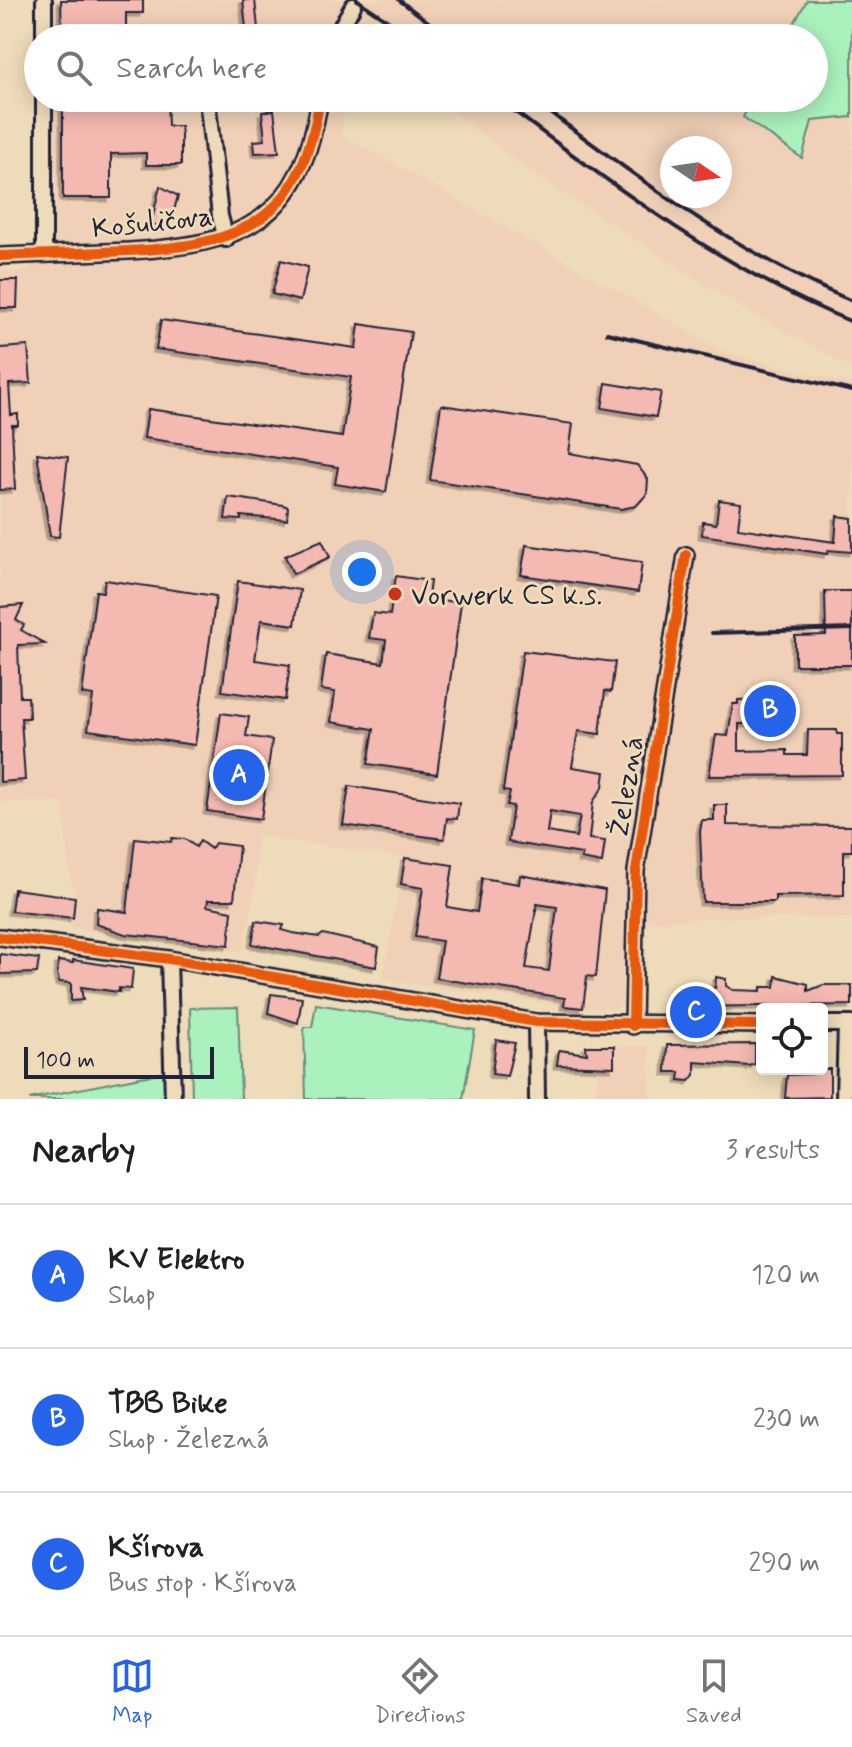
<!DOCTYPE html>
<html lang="en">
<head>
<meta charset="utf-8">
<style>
	body { margin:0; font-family:Mynerve,sans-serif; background:#f6f6f6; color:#202124 }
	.controls { position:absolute; right:24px; bottom:24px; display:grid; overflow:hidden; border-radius:8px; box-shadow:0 4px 20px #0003 }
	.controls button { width:72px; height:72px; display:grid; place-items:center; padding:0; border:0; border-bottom:2px solid #e0e0e0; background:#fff; color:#202124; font:40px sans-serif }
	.compass { position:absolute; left:660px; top:136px; width:72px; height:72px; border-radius:50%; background:#fff; box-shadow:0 4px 20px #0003; rotate:103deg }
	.scale { position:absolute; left:24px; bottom:20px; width:190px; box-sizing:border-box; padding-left:8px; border:4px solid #22223b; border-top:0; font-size:22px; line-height:28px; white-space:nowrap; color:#22223b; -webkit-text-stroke:6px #eedbb9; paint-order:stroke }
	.you { position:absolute; left:362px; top:572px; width:28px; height:28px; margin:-20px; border:6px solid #fff; border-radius:50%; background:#1a73e8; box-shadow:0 0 0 12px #1a73e833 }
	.badge { display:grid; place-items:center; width:52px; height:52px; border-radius:50%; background:#2563eb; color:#fff; font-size:26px; font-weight:700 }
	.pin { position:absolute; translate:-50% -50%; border:4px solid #fff; box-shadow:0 2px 8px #0006 }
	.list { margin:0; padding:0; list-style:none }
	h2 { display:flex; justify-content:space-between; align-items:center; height:104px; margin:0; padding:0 32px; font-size:34px }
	h2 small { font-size:26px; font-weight:400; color:#757577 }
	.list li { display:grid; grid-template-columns:52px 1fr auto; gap:24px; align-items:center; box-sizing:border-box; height:144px; padding:0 32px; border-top:2px solid #e0e0e0 }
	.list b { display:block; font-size:30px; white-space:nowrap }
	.list p { margin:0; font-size:26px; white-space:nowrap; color:#757577 }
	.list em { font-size:26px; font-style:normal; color:#757577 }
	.icon { flex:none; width:44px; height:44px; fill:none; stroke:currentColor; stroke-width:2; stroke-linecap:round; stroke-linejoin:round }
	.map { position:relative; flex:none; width:852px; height:1099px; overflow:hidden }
	.search { position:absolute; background:#fff; box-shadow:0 4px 20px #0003; left:24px; right:24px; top:24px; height:88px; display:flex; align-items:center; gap:20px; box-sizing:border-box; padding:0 28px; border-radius:44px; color:#757577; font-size:30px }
	.sheet { height:536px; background:#fff }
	nav { display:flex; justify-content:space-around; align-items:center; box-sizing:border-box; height:112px; border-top:2px solid #e0e0e0; background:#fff; font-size:22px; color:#757577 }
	nav a { display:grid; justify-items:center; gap:4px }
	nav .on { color:#2563eb }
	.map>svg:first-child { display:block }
	.built { fill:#f0d1b7; fill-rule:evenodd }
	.green { fill:#abf1bd; stroke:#668a7c; stroke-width:2 }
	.building { fill:#f4b9b1; stroke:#22223b; stroke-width:2; fill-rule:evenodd; filter:url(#shadow) }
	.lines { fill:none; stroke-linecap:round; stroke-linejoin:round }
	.minor-casing { stroke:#22223b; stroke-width:20 }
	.minor { stroke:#eedbb9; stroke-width:14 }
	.rail { stroke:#22223b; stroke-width:4 }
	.cycleway-casing { stroke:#eedbb9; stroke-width:15 }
	.cycleway { stroke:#e8590c; stroke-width:10 }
	.poi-dot { fill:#c8321e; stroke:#eedbb9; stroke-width:3 }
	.labels { text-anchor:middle; stroke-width:6; stroke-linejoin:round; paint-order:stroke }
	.street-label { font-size:28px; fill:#22223b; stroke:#eedbb9 }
	.poi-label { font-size:28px; fill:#22223b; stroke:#eedbb9; text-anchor:start }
</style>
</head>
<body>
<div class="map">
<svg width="852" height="1099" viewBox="0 0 852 1099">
	<defs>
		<filter id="shadow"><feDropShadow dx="-3.5" dy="3.5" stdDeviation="0" flood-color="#0004"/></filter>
	</defs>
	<rect width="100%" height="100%" fill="#eedbb9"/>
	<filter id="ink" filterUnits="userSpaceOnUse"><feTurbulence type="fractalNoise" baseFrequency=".0125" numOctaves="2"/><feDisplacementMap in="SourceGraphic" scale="16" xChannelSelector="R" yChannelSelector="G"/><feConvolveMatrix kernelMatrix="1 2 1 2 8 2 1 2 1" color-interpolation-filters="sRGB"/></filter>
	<g filter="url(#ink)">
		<!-- built -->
		<g class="built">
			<path d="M55 0H852V368L746 310 524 168 437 98H814V38H55ZM672 148H720V196H672Z"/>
			<polygon points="55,98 347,98 341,134 727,353 852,384 852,918 728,918 625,922 621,1002 616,1009 580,1008 383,979 404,857 257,836 255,889 242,952 71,928 75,892 70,879 63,802 0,802 0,271 27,271 55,239"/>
			<polygon points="599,1046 649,1046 650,1099 596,1099"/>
		</g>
		<!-- green -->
		<g class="green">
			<polygon points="807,0 852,0 852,117 812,121 802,158 743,117 753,98 814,98 814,38 786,38"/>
			<polygon points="316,1004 475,1030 463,1099 306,1099 304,1027 312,1027"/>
			<polygon points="238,1007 241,1099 192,1099 190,1008"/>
			<polygon points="166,1072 168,1099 29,1099"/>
		</g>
		<!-- building -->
		<g class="building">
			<polygon points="61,0 143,0 143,13 126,13 126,38 62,38"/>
			<polygon points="243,0 255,0 259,38 247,38"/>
			<polygon points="63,98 167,98 168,126 181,126 181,165 146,165 146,153 111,154 111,198 63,198"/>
			<polygon points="274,110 279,152 255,153 254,141 265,140 262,112"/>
			<polygon points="160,186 178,196 169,228 151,224"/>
			<polygon points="281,260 308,267 300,301 272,294"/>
			<polygon points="0,280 18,280 17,308 0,308"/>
			<polygon points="161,320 356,348 359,324 411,332 386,492 335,484 338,467 144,438 148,409 342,437 351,377 156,349"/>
			<polygon points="28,346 31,383 9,384 11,415 18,414 18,425 12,425 15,489 0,490 0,348"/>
			<polygon points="606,383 661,392 656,417 602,408"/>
			<polygon points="441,405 573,424 569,453 637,465 648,479 647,494 636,506 621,509 430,480"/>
			<polygon points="37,453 68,457 59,537 50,536"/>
			<polygon points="228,497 283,505 288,507 287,520 241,516 241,520 225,519"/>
			<polygon points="719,500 741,503 738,528 835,542 837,516 852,518 852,552 828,550 827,554 702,535 703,522 716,524"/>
			<polygon points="322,540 330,557 293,574 285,556"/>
			<polygon points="526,545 642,562 638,592 521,575"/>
			<polygon points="396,576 430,581 428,598 461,603 437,774 368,764 374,729 331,722 335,692 321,690 326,654 383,663 386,640 369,638 373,613 390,615"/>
			<polygon points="105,580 216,596 195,745 88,730 93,696 82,694 96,591 103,592"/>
			<polygon points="238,581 300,590 295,625 261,620 255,660 290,665 285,700 222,691"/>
			<polygon points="825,591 852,591 852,665 795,665 795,636 826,635"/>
			<polygon points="23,605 16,620 24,625 21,630 45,644 18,645 20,697 28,697 29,718 21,718 25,780 0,782 0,607"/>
			<path d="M523 651 615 662 611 692 605 691 600 734 578 731 572 767 605 772 603 787 593 802 589 839 605 841 602 863 581 859 582 854 508 842 513 806 507 805 510 792 503 791ZM550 811 580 816 576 837 547 832Z"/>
			<polygon points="790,699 791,723 739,724 739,751 787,750 787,755 807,755 808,730 837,730 837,734 842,734 842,775 709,776 716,735 728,736 733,704 738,704 738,700"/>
			<polygon points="221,713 249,717 246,736 272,740 261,819 207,811"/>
			<polygon points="349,786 459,803 457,819 447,818 444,839 343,825"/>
			<polygon points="714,805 727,805 727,825 852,826 852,851 844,851 844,895 775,896 775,902 703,902 700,832 702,820 714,820"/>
			<polygon points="135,838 171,842 172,838 185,839 196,847 200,841 211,849 215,843 239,846 234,900 208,900 207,906 232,911 229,945 125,934 96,924 97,908 127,912"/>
			<path d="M405 858 453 865 447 907 477 912 482 878 519 884 520 875 605 890 596 977 587 976 583 1008 564 1006 565 998 436 978 442 941 415 937 423 888 401 884ZM537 904 557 907 549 971 526 968Z"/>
			<polygon points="14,889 75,897 73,918 11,911"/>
			<polygon points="256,921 284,925 282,930 293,933 319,937 323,934 379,947 376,967 252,944"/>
			<polygon points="0,954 39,959 37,973 0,974"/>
			<polygon points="73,960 133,969 131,989 119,988 119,992 81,987 83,1000 71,1001 71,983 59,982 57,972 58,961 73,963"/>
			<polygon points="776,976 808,984 808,991 823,985 852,985 852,1005 680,1007 679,990 715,988 716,977 726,979 726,986 733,990 761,991 761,987 775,987"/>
			<polygon points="271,994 302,998 298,1023 268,1013"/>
			<polygon points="496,1040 515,1043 507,1076 492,1074"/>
			<polygon points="755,1044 755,1064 749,1066 695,1062 695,1075 690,1081 679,1080 680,1072 666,1072 667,1045"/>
			<polygon points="586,1046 614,1046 614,1067 557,1065 559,1050 587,1054"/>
			<polygon points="812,1069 830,1069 830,1097 785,1098 787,1075 812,1074"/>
		</g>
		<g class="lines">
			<defs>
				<g id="minor">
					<polyline points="44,0 44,38"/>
					<polyline points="178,36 200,35"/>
					<polyline points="335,38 353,6"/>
					<polyline points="207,98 220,216 226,239"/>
					<polyline points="44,254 44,98"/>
					<path d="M0 256C43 254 86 253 129 251 244 245 301 221 320 98"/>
					<polyline points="0,937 169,959 536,1022 762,1025"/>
					<polyline points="169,959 173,1099"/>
					<polyline points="536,1022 537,1099"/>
					<polyline points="822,1024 852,1024"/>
					<polyline points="633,1026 636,871 686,555"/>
					<polyline points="844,1099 846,1024"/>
				</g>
			</defs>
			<!-- minor casing -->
			<use href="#minor" class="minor-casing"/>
			<!-- minor -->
			<use href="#minor" class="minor"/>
			<!-- rail -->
			<g class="rail">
				<polyline points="357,0 414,38"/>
				<polyline points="399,0 450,38"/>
				<path d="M497 98C610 183 720 268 852 322"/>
				<path d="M531 98C633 175 733 251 852 301"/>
				<polyline points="607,333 852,391"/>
				<polyline points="712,633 852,629"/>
			</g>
			<defs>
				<g id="cycleway">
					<path d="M0 256C43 254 86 253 129 251 244 245 301 221 320 98"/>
					<polyline points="0,937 169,959 536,1022 762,1025"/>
					<polyline points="633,1026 636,871 686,555"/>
				</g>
			</defs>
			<!-- cycleway casing -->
			<use href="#cycleway" class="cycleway-casing"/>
			<!-- cycleway -->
			<use href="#cycleway" class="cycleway"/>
		</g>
	</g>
	<!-- markers -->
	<circle class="poi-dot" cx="395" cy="594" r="8"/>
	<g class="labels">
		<!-- street labels -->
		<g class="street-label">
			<text transform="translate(152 221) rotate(-6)" y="10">Košuličova</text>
			<text transform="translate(625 786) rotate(-81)" y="10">Železná</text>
		</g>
		<!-- poi labels -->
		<g class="poi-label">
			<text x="411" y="604">Vorwerk CS k.s.</text>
		</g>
	</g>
</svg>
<div class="controls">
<button><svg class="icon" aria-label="locate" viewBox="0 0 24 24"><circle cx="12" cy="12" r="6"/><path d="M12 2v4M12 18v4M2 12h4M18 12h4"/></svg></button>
</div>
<svg class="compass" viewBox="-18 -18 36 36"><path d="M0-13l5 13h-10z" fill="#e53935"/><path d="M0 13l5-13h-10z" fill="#757577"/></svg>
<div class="scale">100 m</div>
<div class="you"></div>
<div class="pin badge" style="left:239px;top:775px">A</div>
<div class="pin badge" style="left:770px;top:711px">B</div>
<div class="pin badge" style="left:696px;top:1012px">C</div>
<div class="search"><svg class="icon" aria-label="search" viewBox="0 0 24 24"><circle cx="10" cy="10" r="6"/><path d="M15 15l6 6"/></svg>Search here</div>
</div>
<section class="sheet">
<h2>Nearby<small>3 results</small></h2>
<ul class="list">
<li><span class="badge">A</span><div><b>KV Elektro</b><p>Shop</p></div><em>120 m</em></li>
<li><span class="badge">B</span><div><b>TBB Bike</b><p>Shop · Železná</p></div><em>230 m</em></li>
<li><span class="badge">C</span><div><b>Kšírova</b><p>Bus stop · Kšírova</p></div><em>290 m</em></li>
</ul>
</section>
<nav>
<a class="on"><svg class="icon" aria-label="map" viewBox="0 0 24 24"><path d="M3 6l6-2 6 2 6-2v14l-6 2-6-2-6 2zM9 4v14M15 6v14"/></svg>Map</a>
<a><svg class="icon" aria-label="directions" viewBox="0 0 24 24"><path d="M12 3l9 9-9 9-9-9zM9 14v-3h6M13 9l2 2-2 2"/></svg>Directions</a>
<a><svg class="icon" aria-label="saved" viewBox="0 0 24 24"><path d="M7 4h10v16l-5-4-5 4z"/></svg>Saved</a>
</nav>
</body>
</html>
